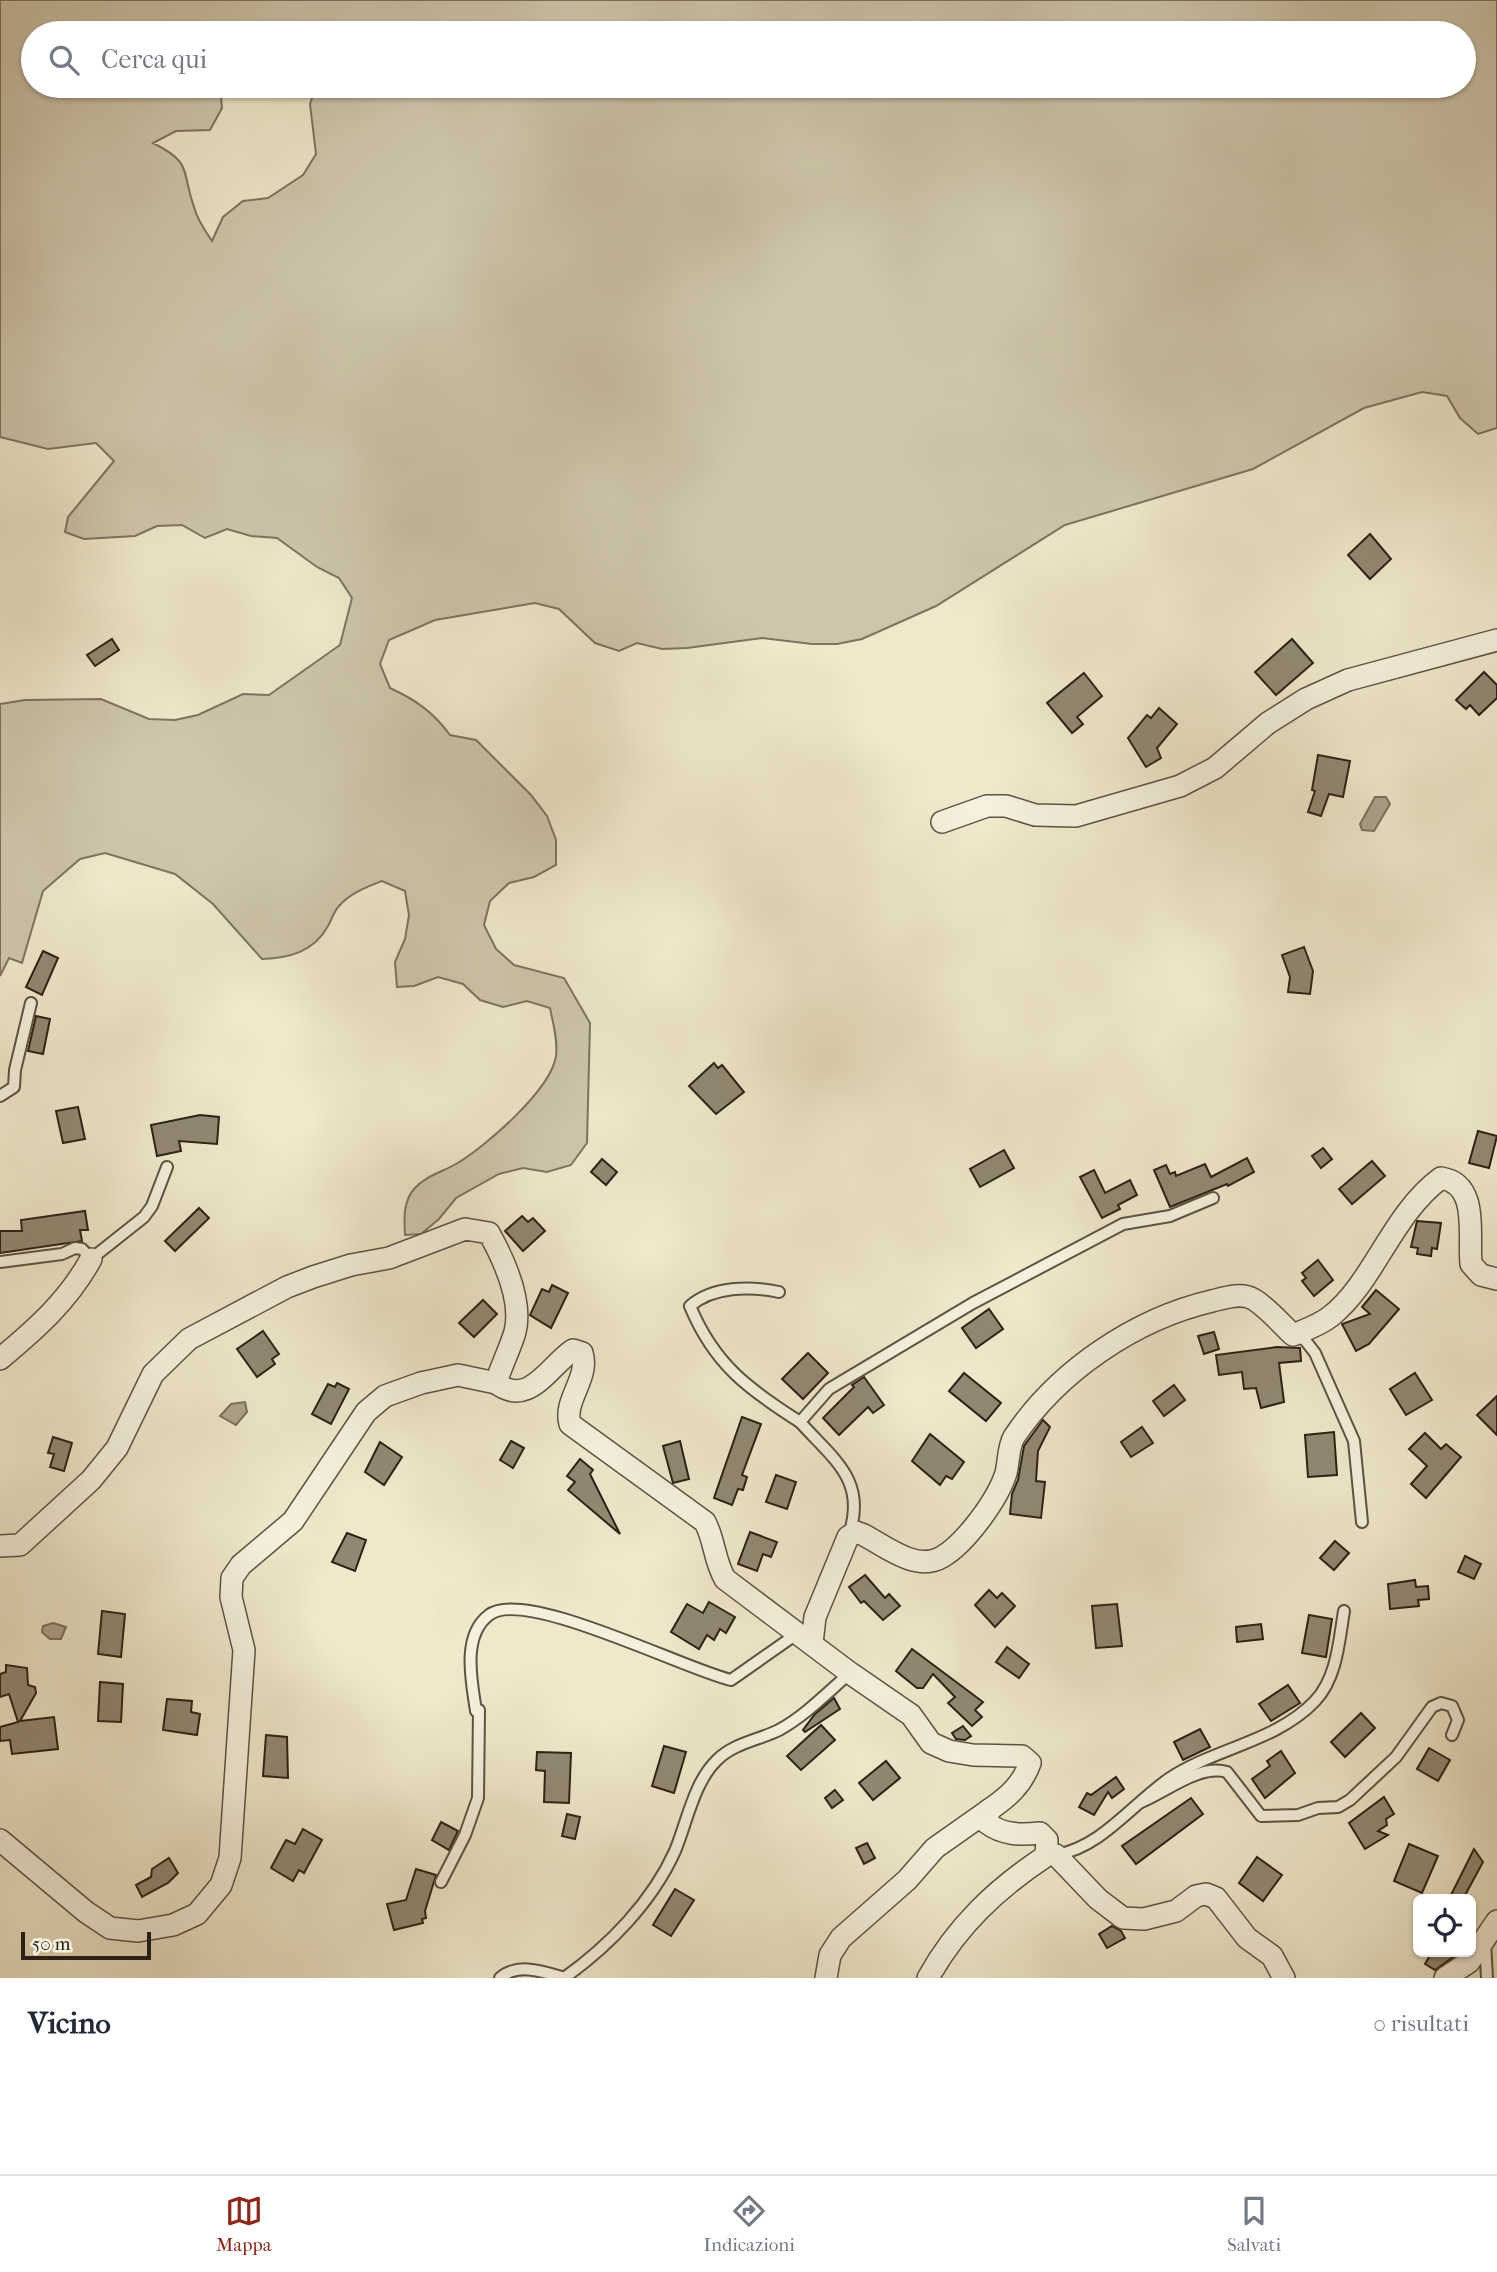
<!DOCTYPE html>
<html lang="it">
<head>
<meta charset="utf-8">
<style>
	body { margin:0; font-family:"IM FELL French Canon",serif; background:#f6f6f7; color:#1f2937 }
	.controls { position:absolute; right:21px; bottom:21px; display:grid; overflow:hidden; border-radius:10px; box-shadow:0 2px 5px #0004 }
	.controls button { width:63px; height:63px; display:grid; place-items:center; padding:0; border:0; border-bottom:2px solid #e0e1e3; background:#fff; color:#1f2937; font:35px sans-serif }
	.scale { position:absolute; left:21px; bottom:18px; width:130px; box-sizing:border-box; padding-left:7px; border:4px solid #2c2114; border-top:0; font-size:19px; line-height:24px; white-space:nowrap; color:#2c2114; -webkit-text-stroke:5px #f5f0dd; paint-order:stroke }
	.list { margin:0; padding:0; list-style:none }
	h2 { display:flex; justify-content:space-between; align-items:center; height:91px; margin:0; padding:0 28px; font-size:30px }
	h2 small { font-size:23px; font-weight:400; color:#747a83 }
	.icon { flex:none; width:38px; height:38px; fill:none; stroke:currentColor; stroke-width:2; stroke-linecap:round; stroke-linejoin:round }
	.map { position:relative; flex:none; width:1497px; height:1978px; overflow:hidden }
	.search { position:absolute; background:#fff; box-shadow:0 2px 5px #0004; left:21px; right:21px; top:21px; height:77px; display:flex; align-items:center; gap:18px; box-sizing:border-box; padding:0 24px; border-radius:38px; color:#747a83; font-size:26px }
	.sheet { height:196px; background:#fff }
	nav { display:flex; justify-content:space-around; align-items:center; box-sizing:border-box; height:98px; border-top:2px solid #e0e1e3; background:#fff; font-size:19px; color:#747a83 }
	nav a { display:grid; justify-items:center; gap:4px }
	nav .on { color:#8f2418 }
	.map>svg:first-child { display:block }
	.green { fill:#cec6ac; stroke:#7d7460; stroke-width:2; fill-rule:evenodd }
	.water { fill:#ada48d; stroke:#79705d; stroke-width:2 }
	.building { fill:#918873; stroke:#2c2114; stroke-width:2 }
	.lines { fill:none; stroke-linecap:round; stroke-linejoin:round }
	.service-casing { stroke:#5d5342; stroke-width:14 }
	.minor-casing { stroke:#5d5342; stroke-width:24 }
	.service { stroke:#f5f0dd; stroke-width:10 }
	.minor { stroke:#f5f0dd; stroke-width:21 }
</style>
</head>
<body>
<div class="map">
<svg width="1497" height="1978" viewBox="0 0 1497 1978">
	<rect width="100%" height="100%" fill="#efe8cb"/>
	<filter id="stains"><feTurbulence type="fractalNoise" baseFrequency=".00286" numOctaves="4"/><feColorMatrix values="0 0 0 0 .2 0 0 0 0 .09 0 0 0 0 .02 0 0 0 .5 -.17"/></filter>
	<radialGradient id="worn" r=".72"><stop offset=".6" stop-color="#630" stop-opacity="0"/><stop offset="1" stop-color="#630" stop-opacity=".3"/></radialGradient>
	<!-- green -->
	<path class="green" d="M0 0H1497V428L1478 434 1460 418 1447 396 1422 392 1364 408 1253 469 1065 525 936 606 862 639 837 644H812L762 638 687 648 662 649 637 643 619 651 595 643 559 609 535 603 435 620 389 640 380 664 390 688C416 700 433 712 450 735L476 740 531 795 547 816 556 840V865L534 877 509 883 490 901 484 925 496 949 514 965 564 978 590 1023 587 1143 571 1165 547 1172 523 1168 499 1174 456 1198 439 1219 421 1234 405 1235C404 1219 403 1202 414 1189 425 1176 442 1172 456 1164 485 1147 551 1090 556 1056 558 1040 553 1023 550 1008L527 1001 503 1007 480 1000 463 984 438 977 414 986 397 987 395 962 405 939 409 915 405 891 382 881C367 887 350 893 339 906 334 911 332 919 328 926 314 952 289 958 262 959L213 904 175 874 105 853 80 859 43 891 22 963 9 958 0 976V704L25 700 101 699 149 719 175 720 198 715 243 694 269 695 340 645 352 598 339 578 317 567 277 538 251 536 227 529 205 538 182 525 157 526 135 536 84 539 65 532 68 517 114 461 96 443 48 449 0 437ZM33 33H1464V86H316L310 104 316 154 303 175 268 198 243 201 223 217 212 241C205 231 197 219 194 207 181 170 193 163 153 143L176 131 210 130 222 108 220 86H33Z"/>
	<!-- water -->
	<g class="water">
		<polygon points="1375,797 1386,797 1390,804 1374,831 1362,830 1360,824"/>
		<polygon points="245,1402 247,1412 236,1425 220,1416 231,1404"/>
		<polygon points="53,1623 66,1627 61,1639 50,1639 42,1632 43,1626"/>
	</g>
	<!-- building -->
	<g class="building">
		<polygon points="1370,534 1391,559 1370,579 1348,555"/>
		<polygon points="112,639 119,650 95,666 87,655"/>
		<polygon points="1292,639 1313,663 1276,695 1255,672"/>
		<polygon points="1484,672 1497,685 1497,698 1479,715 1470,705 1466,709 1456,700"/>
		<polygon points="1084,673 1102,696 1077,717 1083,724 1072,733 1047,703"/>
		<polygon points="1159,708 1177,724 1157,748 1161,758 1146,767 1128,738 1147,715 1151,718"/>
		<polygon points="1318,755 1350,761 1343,797 1329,794 1321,816 1308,812 1315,791 1312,790"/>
		<polygon points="1304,947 1313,971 1310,994 1288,992 1290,977 1282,955"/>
		<polygon points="43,951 58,958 42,995 26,987"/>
		<polygon points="36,1016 50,1019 43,1054 28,1051"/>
		<polygon points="714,1063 718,1068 722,1065 744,1092 716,1114 689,1086"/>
		<polygon points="78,1107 85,1139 63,1143 56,1111"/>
		<polygon points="200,1115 219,1117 217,1144 179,1141 181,1151 157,1156 151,1125"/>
		<polygon points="1478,1131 1497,1136 1489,1168 1469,1163"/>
		<polygon points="1323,1148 1332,1159 1321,1168 1312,1156"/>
		<polygon points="1004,1150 1014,1168 980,1187 970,1169"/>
		<polygon points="1247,1158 1254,1172 1228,1186 1227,1184 1170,1207 1154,1170 1166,1165 1170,1174 1175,1172 1176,1176 1205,1164 1211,1177"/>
		<polygon points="602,1159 617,1172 606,1185 591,1172"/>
		<polygon points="1372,1161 1385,1176 1352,1204 1339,1189"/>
		<polygon points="1094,1170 1105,1193 1130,1180 1137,1195 1118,1205 1120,1209 1102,1218 1080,1177"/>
		<polygon points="199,1208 209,1218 175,1251 165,1241"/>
		<polygon points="85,1211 88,1230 80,1230 82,1241 0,1253 0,1231 22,1231 21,1220"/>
		<polygon points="522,1216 528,1222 533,1218 545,1231 523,1251 505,1231"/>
		<polygon points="1417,1221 1441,1223 1437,1249 1432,1248 1431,1256 1417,1254 1418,1248 1411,1247"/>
		<polygon points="1318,1260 1333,1280 1314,1296 1302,1281 1306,1278 1302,1273"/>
		<polygon points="552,1285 568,1293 551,1328 530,1315 542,1289 549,1292"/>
		<polygon points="1376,1290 1399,1309 1369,1344 1356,1351 1342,1324 1370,1314 1362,1307"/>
		<polygon points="483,1300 497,1314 474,1337 459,1323"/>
		<polygon points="989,1309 1003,1329 976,1348 962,1328"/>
		<polygon points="263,1331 279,1354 272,1359 275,1364 257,1377 237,1349"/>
		<polygon points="1214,1332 1219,1349 1204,1354 1198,1336"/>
		<polygon points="1277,1347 1300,1348 1301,1361 1279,1363 1284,1402 1261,1408 1256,1388 1244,1389 1242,1372 1219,1375 1216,1355"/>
		<polygon points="808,1353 828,1373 803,1399 782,1379"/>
		<polygon points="964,1373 1001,1403 986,1421 949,1391"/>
		<polygon points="1415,1373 1432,1400 1406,1415 1390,1389"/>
		<polygon points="864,1377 884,1405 873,1413 868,1407 839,1435 823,1418 854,1387 852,1385"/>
		<polygon points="337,1383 349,1389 331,1424 312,1414 328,1384 335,1387"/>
		<polygon points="1174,1385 1185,1400 1164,1416 1153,1401"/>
		<polygon points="1497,1396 1497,1435 1477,1415"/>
		<polygon points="742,1417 761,1424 742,1475 747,1477 743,1490 738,1489 732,1505 714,1498"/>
		<polygon points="1043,1420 1050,1427 1038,1451 1036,1481 1045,1482 1041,1518 1010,1514 1012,1494 1018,1480 1024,1446"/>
		<polygon points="1142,1427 1153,1443 1131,1457 1121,1442"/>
		<polygon points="1334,1432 1337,1475 1308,1477 1305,1435"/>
		<polygon points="1425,1433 1441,1449 1446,1444 1461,1457 1426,1498 1411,1484 1427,1466 1409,1449"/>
		<polygon points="930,1434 964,1462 952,1479 946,1476 940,1485 912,1461"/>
		<polygon points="53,1437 72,1443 64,1471 50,1467 54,1454 48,1453"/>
		<polygon points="511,1441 524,1448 513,1468 500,1460"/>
		<polygon points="680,1441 689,1479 673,1483 663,1446"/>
		<polygon points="380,1442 402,1457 384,1485 365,1472"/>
		<polygon points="580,1459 593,1470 590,1474 620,1534 568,1490 575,1482 567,1476"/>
		<polygon points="776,1475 796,1482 787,1509 766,1502"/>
		<polygon points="750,1532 777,1542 771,1557 763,1554 757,1571 738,1564"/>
		<polygon points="347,1533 366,1540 355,1571 332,1562"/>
		<polygon points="1335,1541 1349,1553 1334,1570 1320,1558"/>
		<polygon points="1465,1556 1481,1564 1474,1579 1458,1572"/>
		<polygon points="865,1575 885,1598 889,1594 900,1606 883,1620 864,1601 861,1603 849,1587"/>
		<polygon points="1415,1580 1416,1587 1428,1586 1429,1599 1418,1600 1419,1606 1390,1609 1388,1584"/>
		<polygon points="989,1590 997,1598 1002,1593 1015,1606 995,1627 975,1605"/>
		<polygon points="709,1602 735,1617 726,1633 720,1629 714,1640 707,1635 699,1649 671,1632 687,1604 703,1613"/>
		<polygon points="1117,1604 1122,1646 1096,1648 1092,1606"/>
		<polygon points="102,1611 125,1614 121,1657 98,1654"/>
		<polygon points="1309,1615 1332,1619 1326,1657 1302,1653"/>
		<polygon points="1261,1624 1263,1639 1237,1642 1236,1627"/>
		<polygon points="1007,1647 1029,1664 1019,1678 996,1662"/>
		<polygon points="912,1649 983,1702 975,1710 982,1717 972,1726 948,1703 955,1697 933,1674 923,1688 917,1688 896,1671"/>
		<polygon points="6,1665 27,1668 28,1685 35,1687 36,1693 20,1721 54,1717 58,1749 12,1754 10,1740 0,1741 0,1727 18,1722 9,1694 0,1697 0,1674 6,1672"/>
		<polygon points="100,1682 123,1684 121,1722 98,1721"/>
		<polygon points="1288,1685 1300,1703 1271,1721 1259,1704"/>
		<polygon points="834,1698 840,1709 805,1732 803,1730 815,1714"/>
		<polygon points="167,1699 192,1701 191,1712 200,1714 197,1735 163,1730"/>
		<polygon points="1361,1713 1375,1728 1345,1757 1331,1742"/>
		<polygon points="821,1725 835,1740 801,1770 787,1756"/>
		<polygon points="963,1726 971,1736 965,1740 956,1739 952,1733"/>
		<polygon points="1200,1729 1210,1747 1183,1760 1174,1742"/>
		<polygon points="266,1735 287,1737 288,1778 263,1776"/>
		<polygon points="664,1746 686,1752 674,1793 652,1786"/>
		<polygon points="1429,1748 1450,1760 1438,1781 1417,1769"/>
		<polygon points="1281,1751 1295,1773 1265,1798 1252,1779 1270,1766 1267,1761"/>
		<polygon points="537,1752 571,1753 569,1803 544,1802 545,1771 536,1770"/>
		<polygon points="886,1761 900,1778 873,1800 859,1783"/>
		<polygon points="1116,1777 1124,1789 1112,1798 1108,1792 1094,1815 1079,1807 1087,1793 1091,1795"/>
		<polygon points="835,1790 843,1800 832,1808 825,1798"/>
		<polygon points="1384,1797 1394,1814 1386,1819 1387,1825 1378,1831 1388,1835 1365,1849 1349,1823"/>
		<polygon points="1191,1798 1203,1814 1136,1864 1122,1846"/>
		<polygon points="567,1814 580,1817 575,1839 562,1836"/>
		<polygon points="441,1822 458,1831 449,1850 432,1840"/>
		<polygon points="303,1829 322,1840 304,1873 299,1870 293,1881 271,1868 286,1840 295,1844"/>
		<polygon points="867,1843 875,1858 864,1864 856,1848"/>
		<polygon points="1409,1844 1438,1856 1422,1893 1394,1881"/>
		<polygon points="1474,1849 1483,1862 1463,1899 1449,1899"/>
		<polygon points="1257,1857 1282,1875 1263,1901 1239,1883"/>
		<polygon points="169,1858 178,1873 168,1883 142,1897 136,1885 151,1877 152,1869"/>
		<polygon points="416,1869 436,1875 425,1911 426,1918 422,1919 423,1923 394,1930 387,1904 406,1900"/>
		<polygon points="675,1889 694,1900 671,1936 653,1925"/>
		<polygon points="1112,1926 1121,1931 1125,1938 1107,1948 1099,1934"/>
		<polygon points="1432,1952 1460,1952 1435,1970 1425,1964"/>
	</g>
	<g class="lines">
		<defs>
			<g id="service">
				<polyline points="0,1096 14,1087 15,1070 31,1003"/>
				<polyline points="0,1262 62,1254 75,1248 82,1249 91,1259 144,1217 152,1206 167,1167"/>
				<path d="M779 1292C750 1286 713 1286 690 1306 714 1364 748 1389 800 1422"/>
				<polyline points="1295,1336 1305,1340 1315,1353 1354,1441 1362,1522"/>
				<path d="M849 1535C867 1480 834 1460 800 1422L829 1389 973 1303 1123 1224 1170 1216 1213 1198"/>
				<path d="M1141 1802C1166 1792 1199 1764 1227 1772L1261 1816 1298 1815 1318 1808 1338 1807 1350 1800 1396 1757 1432 1707 1441 1703 1452 1706 1458 1720 1452 1735"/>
				<path d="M1056 1855C1102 1847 1132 1804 1170 1778 1215 1748 1276 1742 1315 1701 1337 1678 1339 1641 1344 1611"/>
				<path d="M441 1882 465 1835 478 1798 479 1710 476 1711C472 1683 461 1636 489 1615 524 1587 686 1670 731 1680L798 1633"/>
				<polyline points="1485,1942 1487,1978"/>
				<path d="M500 1978C518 1962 544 1972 565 1978"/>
				<path d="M564 1978C609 1946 652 1902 675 1851 687 1822 694 1782 717 1760 734 1743 759 1740 779 1730 805 1716 828 1692 850 1673"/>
			</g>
			<g id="minor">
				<polyline points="942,822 987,806 1006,806 1035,815 1076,816 1180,786 1215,768 1268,723 1306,699 1348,680 1497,640"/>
				<path d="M0 1359C36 1329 68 1301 91 1259"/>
				<path d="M0 1546 20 1545 91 1480 117 1448 153 1374 189 1339 287 1287 313 1277 351 1265 389 1258 465 1229 489 1233C504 1260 523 1300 515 1332 510 1349 501 1366 496 1383 529 1408 548 1367 573 1350L582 1353C590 1378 563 1400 570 1424L705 1522C715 1541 714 1560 725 1579L850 1673 911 1715 931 1743 949 1751 973 1755 1022 1756 1030 1763C1022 1785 1008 1797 989 1810L987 1823C1003 1835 1020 1835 1040 1833L1047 1840 1046 1856C996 1889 957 1926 928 1978"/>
				<path d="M812 1643 815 1617 848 1537 856 1532 864 1535C886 1547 917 1572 942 1557 966 1543 998 1499 1006 1473 1009 1461 1008 1447 1014 1437 1058 1371 1135 1319 1212 1301 1224 1298 1241 1292 1253 1299 1267 1307 1281 1324 1293 1335 1305 1330 1320 1325 1331 1316 1374 1282 1392 1214 1441 1178 1480 1184 1468 1236 1471 1264L1481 1275 1497 1279"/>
				<polyline points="0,1840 86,1912 110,1928 138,1931 173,1925 197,1914 221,1885 230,1858 244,1650 231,1597 232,1578 241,1565 293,1521 366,1412 385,1396 421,1383 458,1375 496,1383"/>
				<polyline points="1056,1855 1098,1899 1123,1918 1144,1919 1176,1911 1196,1896 1206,1894 1216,1898 1247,1938 1272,1956 1284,1978"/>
				<polyline points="826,1978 830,1955 841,1938 907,1880 935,1848 989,1810"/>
				<polyline points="1445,1978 1469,1962 1497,1921"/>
			</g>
		</defs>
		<!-- service casing -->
		<use href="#service" class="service-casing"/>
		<!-- minor casing -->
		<use href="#minor" class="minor-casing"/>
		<!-- service -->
		<use href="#service" class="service"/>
		<!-- minor -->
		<use href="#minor" class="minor"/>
	</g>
	<rect width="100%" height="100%" filter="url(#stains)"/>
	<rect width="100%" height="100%" fill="url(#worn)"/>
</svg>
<div class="controls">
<button><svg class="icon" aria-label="locate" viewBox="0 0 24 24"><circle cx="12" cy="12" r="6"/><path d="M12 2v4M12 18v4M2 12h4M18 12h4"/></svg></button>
</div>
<div class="scale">50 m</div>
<div class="search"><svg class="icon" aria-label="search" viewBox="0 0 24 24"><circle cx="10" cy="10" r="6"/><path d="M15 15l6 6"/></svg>Cerca qui</div>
</div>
<section class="sheet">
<h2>Vicino<small>0 risultati</small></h2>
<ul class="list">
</ul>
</section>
<nav>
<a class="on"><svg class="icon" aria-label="map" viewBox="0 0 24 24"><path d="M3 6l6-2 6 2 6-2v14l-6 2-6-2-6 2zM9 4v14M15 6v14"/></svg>Mappa</a>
<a><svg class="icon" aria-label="directions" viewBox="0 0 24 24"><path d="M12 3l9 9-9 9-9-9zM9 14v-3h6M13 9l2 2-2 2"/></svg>Indicazioni</a>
<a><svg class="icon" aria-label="saved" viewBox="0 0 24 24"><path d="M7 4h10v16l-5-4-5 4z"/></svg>Salvati</a>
</nav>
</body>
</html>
